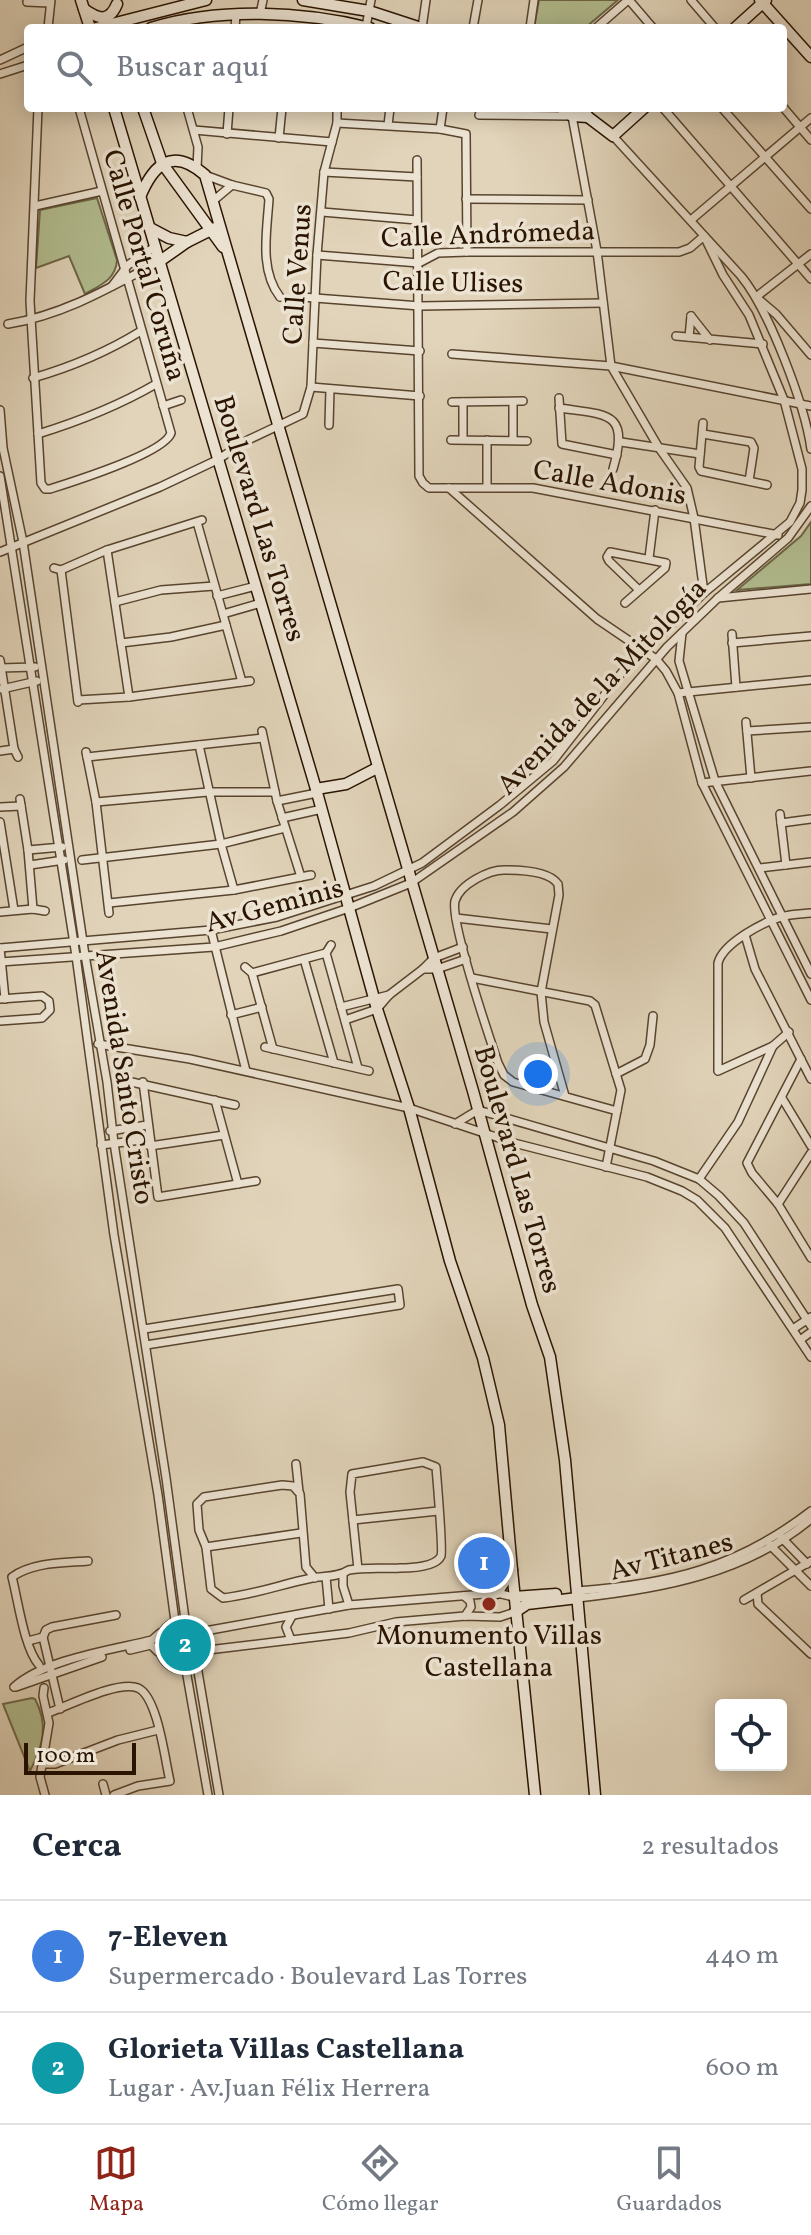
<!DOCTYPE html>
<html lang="es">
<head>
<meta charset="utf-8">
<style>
	body { margin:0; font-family:Vollkorn,serif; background:#f2f2f3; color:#1f2937 }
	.controls { position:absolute; right:24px; bottom:24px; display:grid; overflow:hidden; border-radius:8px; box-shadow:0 4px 20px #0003 }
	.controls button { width:72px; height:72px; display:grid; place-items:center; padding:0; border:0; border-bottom:2px solid #e0e1e3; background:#fff; color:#1f2937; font:40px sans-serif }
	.scale { position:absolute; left:24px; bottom:20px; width:112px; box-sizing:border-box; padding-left:8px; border:4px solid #2a1400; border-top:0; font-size:22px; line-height:28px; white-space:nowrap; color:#2a1400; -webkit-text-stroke:6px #ece3d2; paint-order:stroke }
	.you { position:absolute; left:538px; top:1074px; width:28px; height:28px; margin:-20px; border:6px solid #fff; border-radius:50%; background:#1a73e8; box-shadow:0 0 0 12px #1a73e833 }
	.badge { display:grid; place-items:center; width:52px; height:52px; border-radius:50%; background:#8f2418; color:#fff; font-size:26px; font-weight:700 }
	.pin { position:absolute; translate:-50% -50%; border:4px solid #fff; box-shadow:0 2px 8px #0006 }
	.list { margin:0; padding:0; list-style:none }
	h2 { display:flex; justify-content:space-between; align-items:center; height:104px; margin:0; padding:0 32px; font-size:34px }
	h2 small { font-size:26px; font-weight:400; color:#747a83 }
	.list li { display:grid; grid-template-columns:52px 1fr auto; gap:24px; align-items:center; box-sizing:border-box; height:112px; padding:0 32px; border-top:2px solid #e0e1e3 }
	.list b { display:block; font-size:30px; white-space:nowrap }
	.list p { margin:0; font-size:26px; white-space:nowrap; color:#747a83 }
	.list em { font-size:26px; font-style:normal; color:#747a83 }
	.icon { flex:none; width:44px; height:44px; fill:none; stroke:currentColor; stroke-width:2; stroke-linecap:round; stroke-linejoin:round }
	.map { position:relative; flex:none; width:811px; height:1795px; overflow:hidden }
	.search { position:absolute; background:#fff; box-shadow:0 4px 20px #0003; left:24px; right:24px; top:24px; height:88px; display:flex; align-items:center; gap:20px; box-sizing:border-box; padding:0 28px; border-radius:8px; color:#747a83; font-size:30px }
	.sheet { height:328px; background:#fff }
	nav { display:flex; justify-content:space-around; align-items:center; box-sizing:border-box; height:112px; border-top:2px solid #e0e1e3; background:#fff; font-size:22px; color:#747a83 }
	nav a { display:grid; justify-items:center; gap:4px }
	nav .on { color:#8f2418 }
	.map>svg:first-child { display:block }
	.green { fill:#b2bd90; stroke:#6e6848; stroke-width:2 }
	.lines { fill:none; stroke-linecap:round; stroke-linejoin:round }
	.street-casing { stroke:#58442e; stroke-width:10 }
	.secondary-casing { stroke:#2a1400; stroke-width:13 }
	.street { stroke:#ece3d2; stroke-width:7 }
	.secondary { stroke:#ece3d2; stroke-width:10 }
	.poi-dot { fill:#8f2418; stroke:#ece3d2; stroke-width:3 }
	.labels { text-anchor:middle; stroke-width:7; stroke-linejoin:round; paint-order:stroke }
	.street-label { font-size:28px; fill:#2a1400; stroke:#ece3d2 }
	.poi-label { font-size:28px; fill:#2a1400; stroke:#ece3d2 }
</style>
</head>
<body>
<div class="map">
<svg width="811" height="1795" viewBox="0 0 811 1795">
	<rect width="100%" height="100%" fill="#e1d4ba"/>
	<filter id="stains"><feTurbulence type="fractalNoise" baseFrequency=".0025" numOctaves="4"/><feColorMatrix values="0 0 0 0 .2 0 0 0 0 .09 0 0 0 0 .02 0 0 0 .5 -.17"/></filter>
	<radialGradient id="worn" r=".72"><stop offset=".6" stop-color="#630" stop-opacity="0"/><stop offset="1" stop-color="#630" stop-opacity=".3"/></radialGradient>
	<!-- green -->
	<g class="green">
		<polygon points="539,0 618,0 585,28 534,28"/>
		<path d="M97 198 117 260C116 279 101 285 85 294L69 256 36 268 40 210Z"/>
		<polygon points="811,522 811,584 737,590 801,536"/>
		<path d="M32 1698 35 1699C49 1725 43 1746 30 1771L3 1704Z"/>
	</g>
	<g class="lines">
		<defs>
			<g id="street">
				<polyline points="629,0 653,28"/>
				<polyline points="691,0 715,28"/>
				<polyline points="27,2 50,3"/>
				<polyline points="260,14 263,0"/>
				<polyline points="366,27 371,0"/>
				<polyline points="48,28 51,0"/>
				<polyline points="235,28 236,15"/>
				<polyline points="422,28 426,0"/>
				<polyline points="473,28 478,0"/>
				<polyline points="530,28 534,0"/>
				<polyline points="596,28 628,0"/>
				<polyline points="0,60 28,47"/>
				<polyline points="0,74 28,65"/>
				<polyline points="783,107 811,140"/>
				<path d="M38 108 30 301 41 483 45 489H50C72 482 165 453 171 433L79 108"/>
				<polyline points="187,108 198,147 197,168"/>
				<polyline points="663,108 811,279"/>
				<polyline points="722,108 811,209"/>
				<polyline points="574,113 572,116 597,251 611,366 659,448 687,488 694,518 704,593"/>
				<polyline points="479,115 570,116"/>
				<polyline points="337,123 440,129 466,134 467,252"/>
				<polyline points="388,125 390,108"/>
				<polyline points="440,129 443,108"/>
				<polyline points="194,130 332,142"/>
				<polyline points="227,134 229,108"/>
				<path d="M613 136 741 276C769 310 805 405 811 449"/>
				<polyline points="279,138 282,108"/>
				<polyline points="417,160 419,476 423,483 429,488 533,488 778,535"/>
				<polyline points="324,172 417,177"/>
				<path d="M205 175 232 185 266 193 269 199C267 231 259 270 280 297"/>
				<polyline points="466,199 588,200"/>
				<polyline points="213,201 232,185"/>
				<polyline points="35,206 102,191"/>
				<polyline points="322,212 417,220"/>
				<polyline points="691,220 811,118"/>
				<polyline points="811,254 756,297 776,314 811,355"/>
				<polyline points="317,255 419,263 438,253 467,252 679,252 690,248 704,236"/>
				<polyline points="112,286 128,265 156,246"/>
				<polyline points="302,297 420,306 603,303"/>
				<polyline points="691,316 710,340"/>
				<path d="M8 324C64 315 111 287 160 261"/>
				<polyline points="676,336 763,344"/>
				<polyline points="689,337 691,316"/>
				<polyline points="313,343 420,351"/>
				<polyline points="452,354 611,366 811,406"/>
				<path d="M33 378C71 367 107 352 141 331"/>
				<polyline points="311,387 420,396"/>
				<polyline points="559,398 562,444 617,455"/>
				<polyline points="452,402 523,401"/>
				<polyline points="163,406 181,400"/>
				<path d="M559 408C608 415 630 411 613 469"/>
				<polyline points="0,410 3,448 23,542 85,955 107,1082 114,1143 166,1478 185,1619"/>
				<polyline points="703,423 699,467 701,471 767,485"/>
				<polyline points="329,425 330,389"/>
				<path d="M38 434C80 421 118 406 156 384"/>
				<polyline points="703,434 751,442 754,448 749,481"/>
				<polyline points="463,439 463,402"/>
				<polyline points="451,440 527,441"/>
				<polyline points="487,440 487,487"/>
				<polyline points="513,440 513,402"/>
				<polyline points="621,442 700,454"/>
				<polyline points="0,476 76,956 114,1235 158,1495 175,1621"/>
				<polyline points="449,488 597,619 656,659 666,671 678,693 702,783 811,1000"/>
				<polyline points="197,522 242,682"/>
				<polyline points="107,550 129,697"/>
				<polyline points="0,552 160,487 217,460 248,440 303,414 311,387 317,255 324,172 337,123 337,108"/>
				<polyline points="649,558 655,510"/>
				<polyline points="54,568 61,570 107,550 202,520"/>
				<polyline points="61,570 78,702"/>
				<polyline points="217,596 256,586"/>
				<polyline points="718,598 811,589"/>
				<polyline points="115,602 161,590 214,586"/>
				<polyline points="625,603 665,568 666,563 610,552 607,557 609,561 639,590"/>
				<polyline points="223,614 261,603"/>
				<polyline points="682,633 679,661 715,781 811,974"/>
				<polyline points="732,634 736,687"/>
				<polyline points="121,643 171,637 226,625"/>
				<polyline points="732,643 811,636"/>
				<polyline points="0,660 14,749 18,757"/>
				<polyline points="0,668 35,667"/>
				<polyline points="2,689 37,681"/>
				<polyline points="678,693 811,680"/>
				<polyline points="78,700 129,697 250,681"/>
				<polyline points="746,722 751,778"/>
				<polyline points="262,731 277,801 301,877"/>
				<polyline points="747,731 811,727"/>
				<polyline points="199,745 221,844 234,890"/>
				<polyline points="0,751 14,749"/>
				<polyline points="86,752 96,802 109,913"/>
				<polyline points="87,757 263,738"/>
				<polyline points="702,783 811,771"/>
				<polyline points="20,799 28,850 33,909"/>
				<polyline points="277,801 317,793"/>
				<polyline points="96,802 208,792 275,792"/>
				<polyline points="0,807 21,806"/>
				<polyline points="780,814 786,865"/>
				<polyline points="282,818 322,809"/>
				<polyline points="0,822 14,910"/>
				<polyline points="781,823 811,819"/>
				<polyline points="28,850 62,847"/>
				<polyline points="82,860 221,844 285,828"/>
				<polyline points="30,865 64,860"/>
				<polyline points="760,868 811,862"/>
				<polyline points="109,903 234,890 311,875"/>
				<polyline points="0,912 33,909 45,911"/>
				<polyline points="456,918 552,929"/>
				<polyline points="211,930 246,1071"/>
				<polyline points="745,935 755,969 811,1079"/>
				<polyline points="331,945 326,953 358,1068"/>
				<polyline points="0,948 211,930 277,917 374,886 422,863 500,805 553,761 623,671 704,593 790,522 800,503 802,490 802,469 784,400 749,315 723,275 704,236"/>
				<polyline points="0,948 5,999"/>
				<polyline points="304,959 334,1063"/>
				<polyline points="0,962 214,947 281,931 349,908 411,883 513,812 564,767 667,647 718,598 788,538 811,506"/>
				<polyline points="245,967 252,973 273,1049"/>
				<polyline points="423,969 437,969 466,959"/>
				<polyline points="252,973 326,953"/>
				<polyline points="472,978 590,1001 595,1005 621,1090 606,1167"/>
				<polyline points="0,999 42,996 49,1001 50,1010 42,1018 0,1021"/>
				<polyline points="341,1007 389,995"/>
				<polyline points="231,1015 262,1007"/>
				<polyline points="345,1020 377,1009 389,995 423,969 434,958 463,947"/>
				<path d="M789 1032 773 1046 718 1071V963C723 943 766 920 785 916 793 914 803 914 811 913"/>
				<polyline points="98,1044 190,1059 409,1108 514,1143 647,1177 682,1191 697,1200 725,1228 811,1357"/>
				<polyline points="265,1047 369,1071"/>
				<polyline points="801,1059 747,1163 752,1173 778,1204 811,1258"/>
				<polyline points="616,1074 645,1059 650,1045 653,1016"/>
				<polyline points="118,1079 235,1105"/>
				<polyline points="143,1082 158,1197 256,1181"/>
				<path d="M565 1096 544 1022 541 992 559 895 558 884C549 871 521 870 506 870 490 869 460 884 455 901 450 922 489 1036 498 1063L504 1075 513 1082 617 1111"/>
				<polyline points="782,1098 811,1146"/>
				<polyline points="215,1100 238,1184"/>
				<polyline points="455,1124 478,1110 654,1161 699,1179 719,1196 744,1223 811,1326"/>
				<polyline points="110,1131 147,1125"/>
				<polyline points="101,1145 149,1139"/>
				<polyline points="150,1146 224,1135"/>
				<polyline points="699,1179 738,1122 773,1046"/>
				<polyline points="778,1204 811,1153"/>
				<polyline points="144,1329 398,1289 400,1305 146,1345"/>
				<polyline points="793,1329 811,1317"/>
				<polyline points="800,1340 811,1332"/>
				<polyline points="296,1464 299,1492"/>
				<polyline points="353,1520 438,1511"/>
				<polyline points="781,1537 807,1564"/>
				<polyline points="770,1545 811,1586"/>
				<polyline points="206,1547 301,1533"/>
				<polyline points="343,1574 343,1586 349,1605"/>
				<polyline points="326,1577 329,1609"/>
				<path d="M315 1578 306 1567 300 1494 293 1486 282 1485 204 1497 197 1504 199 1530 206 1547 211 1589 223 1598C253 1595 282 1584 312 1578 325 1576 338 1577 349 1570 366 1567 383 1569 400 1568 410 1568 436 1567 441 1556 443 1551 437 1479 436 1467L423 1462 352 1474 350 1492 358 1569"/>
				<path d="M577 1591C669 1584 737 1568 811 1511"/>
				<polyline points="757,1593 758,1604 811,1654"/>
				<polyline points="464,1596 470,1601 471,1607 465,1616"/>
				<path d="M578 1598C661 1589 745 1574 811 1519"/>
				<polyline points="744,1600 811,1561"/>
				<circle cx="184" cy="1645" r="25"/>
				<polyline points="205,1631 349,1605 497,1593 514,1597"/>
				<polyline points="43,1637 60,1709"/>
				<polyline points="291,1640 286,1627 292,1616"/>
				<polyline points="28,1641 43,1637 46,1630 52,1627 116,1615"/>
				<polyline points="130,1650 151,1645 158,1652"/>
				<polyline points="208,1650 349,1633 396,1622 465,1616 500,1617 515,1612"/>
				<path d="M39 1665C24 1648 18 1600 12 1577 33 1562 63 1563 88 1561"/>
				<polyline points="197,1666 219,1795"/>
				<polyline points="186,1670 208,1795"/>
				<path d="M14 1687C45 1659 111 1650 152 1640L160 1633"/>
				<polyline points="16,1687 102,1657"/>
				<polyline points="44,1688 43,1696 49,1723 40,1777 45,1795"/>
				<path d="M48 1713C68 1706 118 1680 138 1688 158 1697 165 1761 170 1781L138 1786 114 1795"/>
				<polyline points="42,1764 55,1764 118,1740 158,1730"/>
				<polyline points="103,1784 106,1795"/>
			</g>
			<g id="secondary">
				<polyline points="81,0 90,28"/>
				<polyline points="303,0 369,11 421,28"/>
				<polyline points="760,0 811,57"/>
				<path d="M84 9C98 19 109 23 117 4"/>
				<polyline points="96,28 206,0"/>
				<path d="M151 28C219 7 302 11 370 28"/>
				<polyline points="735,28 766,0"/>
				<polyline points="114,108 316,789 377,1009 409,1108 450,1261 483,1358 499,1425 512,1570 497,1593"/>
				<polyline points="143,108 162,163 223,247"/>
				<polyline points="561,108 572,116 588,117"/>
				<polyline points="582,108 588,117 613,136 644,108"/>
				<path d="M140 197C154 163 173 147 205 175L473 1091 532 1305 550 1357 565 1460 595 1795"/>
				<polyline points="150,228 169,238 187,242"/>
				<polyline points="160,261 187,242 215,228"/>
				<polyline points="316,789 346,784 377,768"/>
				<polyline points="512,1570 535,1795"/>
				<polyline points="514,1597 556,1594"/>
				<polyline points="515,1612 527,1604 578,1598"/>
			</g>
		</defs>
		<!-- street casing -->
		<use href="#street" class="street-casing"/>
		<!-- secondary casing -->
		<use href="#secondary" class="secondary-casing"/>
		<!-- street -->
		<use href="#street" class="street"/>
		<!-- secondary -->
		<use href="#secondary" class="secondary"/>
	</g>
	<!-- markers -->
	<circle class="poi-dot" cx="489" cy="1604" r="8"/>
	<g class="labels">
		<!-- street labels -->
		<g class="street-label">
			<text transform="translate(488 233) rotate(-2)" y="10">Calle Andrómeda</text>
			<text transform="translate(146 265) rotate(74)" y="10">Calle Portal Coruña</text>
			<text transform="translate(296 274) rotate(-86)" y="10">Calle Venus</text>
			<text transform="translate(453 281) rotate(1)" y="10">Calle Ulises</text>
			<text transform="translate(610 481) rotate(10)" y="10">Calle Adonis</text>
			<text transform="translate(261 518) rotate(73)" y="10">Boulevard Las Torres</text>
			<text transform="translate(601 686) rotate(-46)" y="10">Avenida de la Mitología</text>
			<text transform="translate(274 904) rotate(-15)" y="10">Av Geminis</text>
			<text transform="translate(126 1077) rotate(81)" y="10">Avenida Santo Cristo</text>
			<text transform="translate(519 1169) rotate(74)" y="10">Boulevard Las Torres</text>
			<text transform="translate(671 1555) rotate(-14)" y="10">Av Titanes</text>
		</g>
		<!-- poi labels -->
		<g class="poi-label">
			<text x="489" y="1644">Monumento Villas<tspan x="489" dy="32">Castellana</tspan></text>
		</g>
	</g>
	<rect width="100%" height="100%" filter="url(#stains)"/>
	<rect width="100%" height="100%" fill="url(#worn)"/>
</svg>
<div class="controls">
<button><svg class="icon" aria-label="locate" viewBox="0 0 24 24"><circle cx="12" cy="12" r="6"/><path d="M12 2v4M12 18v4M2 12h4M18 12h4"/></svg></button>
</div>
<div class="scale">100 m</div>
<div class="you"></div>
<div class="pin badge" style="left:484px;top:1563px;background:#3f7fe0">1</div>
<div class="pin badge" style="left:185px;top:1645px;background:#0f9aa8">2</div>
<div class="search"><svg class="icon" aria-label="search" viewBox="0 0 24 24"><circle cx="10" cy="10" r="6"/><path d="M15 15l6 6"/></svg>Buscar aquí</div>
</div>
<section class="sheet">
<h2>Cerca<small>2 resultados</small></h2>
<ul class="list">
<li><span class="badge" style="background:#3f7fe0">1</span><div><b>7-Eleven</b><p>Supermercado · Boulevard Las Torres</p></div><em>440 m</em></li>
<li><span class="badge" style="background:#0f9aa8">2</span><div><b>Glorieta Villas Castellana</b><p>Lugar · Av.Juan Félix Herrera</p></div><em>600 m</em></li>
</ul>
</section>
<nav>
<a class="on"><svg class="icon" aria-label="map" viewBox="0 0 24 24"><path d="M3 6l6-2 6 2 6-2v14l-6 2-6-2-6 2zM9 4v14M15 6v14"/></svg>Mapa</a>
<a><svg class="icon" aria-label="directions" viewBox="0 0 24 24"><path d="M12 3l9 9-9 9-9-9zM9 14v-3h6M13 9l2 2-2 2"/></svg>Cómo llegar</a>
<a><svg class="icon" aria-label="saved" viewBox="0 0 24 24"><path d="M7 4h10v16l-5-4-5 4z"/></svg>Guardados</a>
</nav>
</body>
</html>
